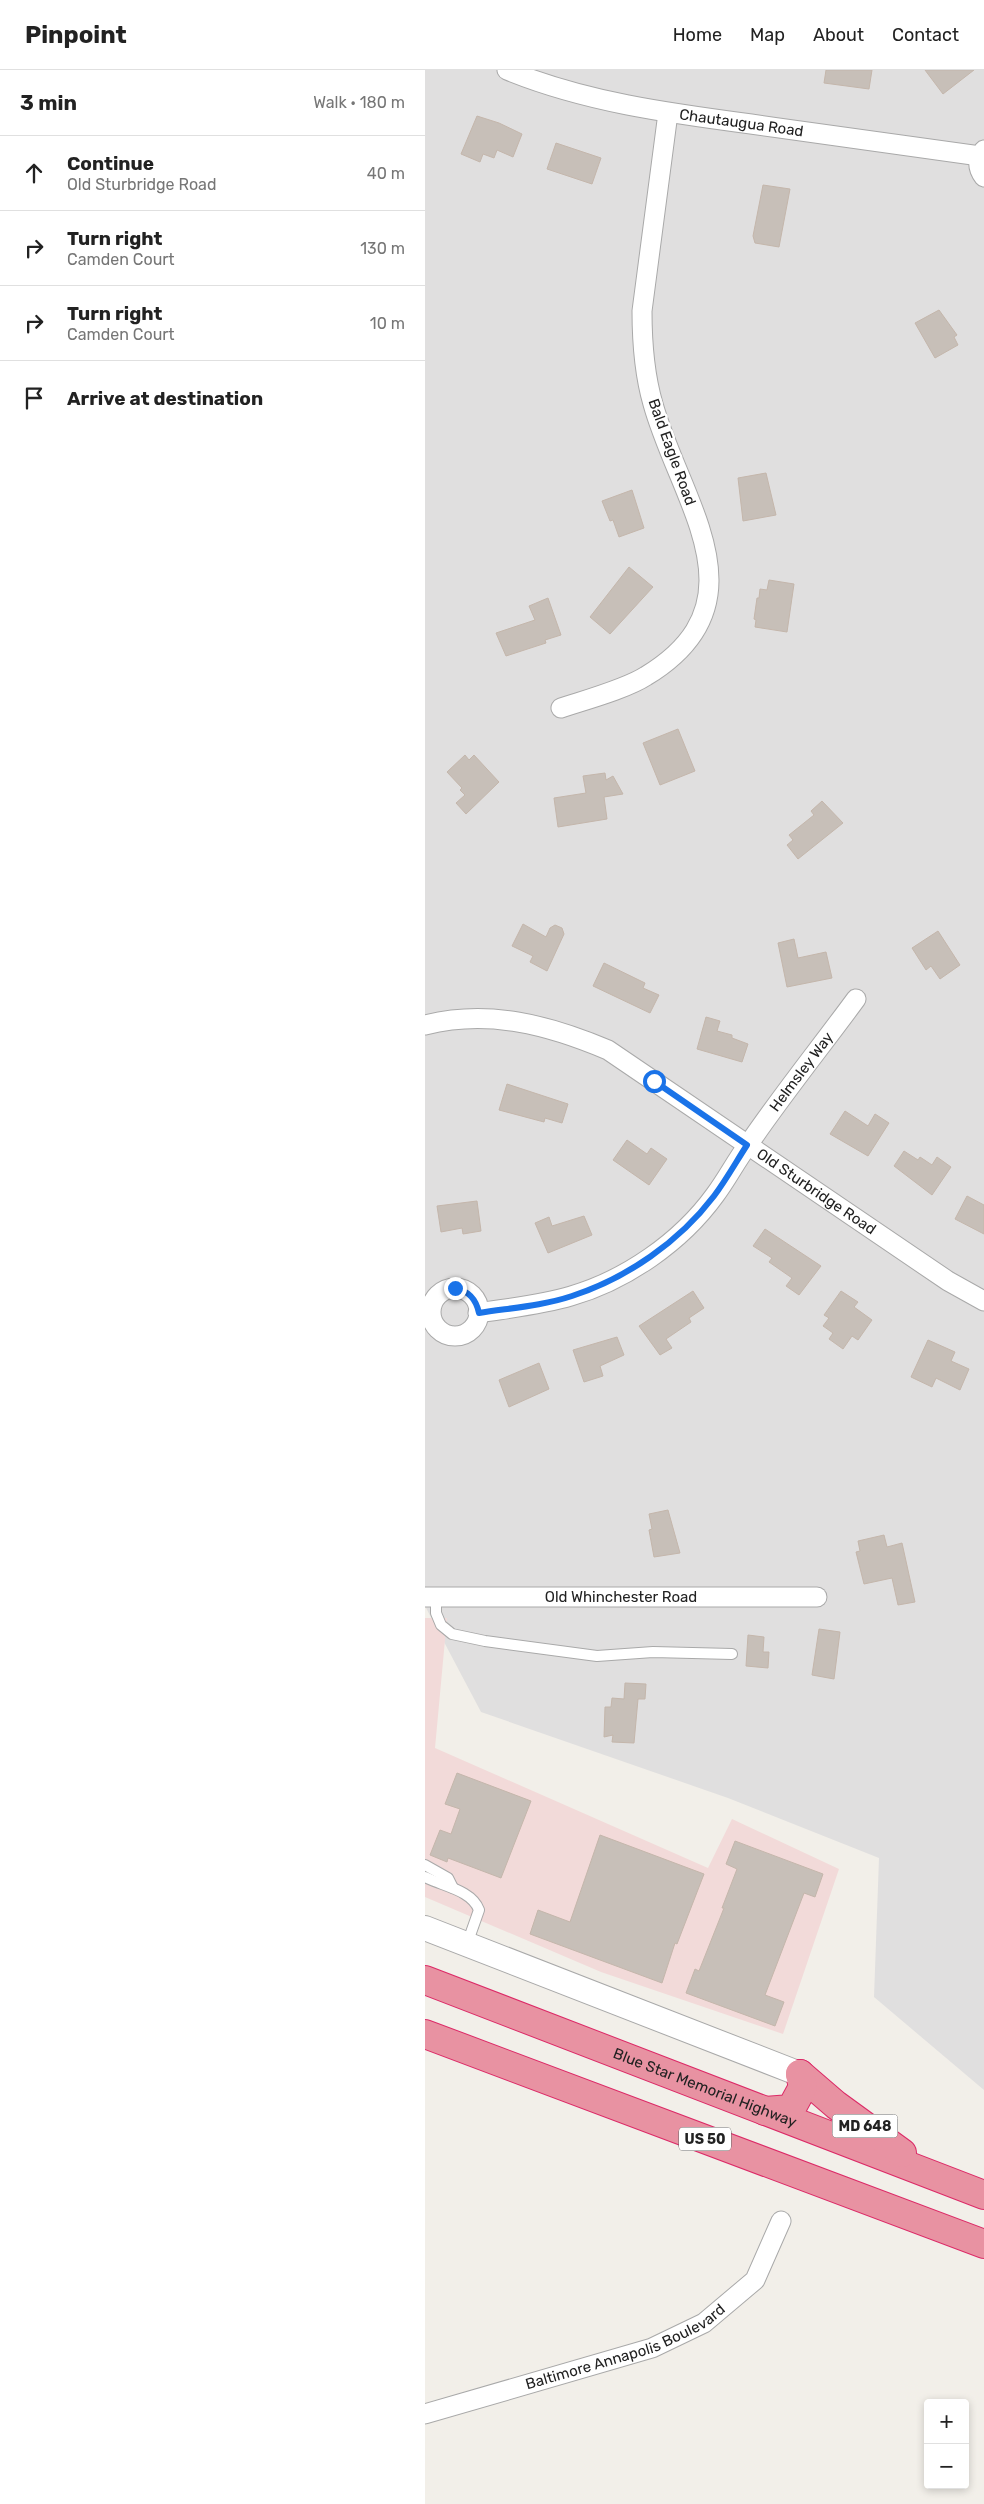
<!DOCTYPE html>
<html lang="en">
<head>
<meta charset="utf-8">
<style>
	body { margin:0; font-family:Rubik,sans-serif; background:#f6f6f6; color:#222 }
	.controls { position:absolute; right:15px; bottom:15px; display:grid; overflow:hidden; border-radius:5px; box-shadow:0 2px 8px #0003 }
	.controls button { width:45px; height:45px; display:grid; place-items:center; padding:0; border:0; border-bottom:1px solid #e0e0e0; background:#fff; color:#222; font:25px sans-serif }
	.stop { position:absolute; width:15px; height:15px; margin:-11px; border:4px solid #1a73e8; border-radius:50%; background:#fff }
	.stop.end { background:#1a73e8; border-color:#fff; box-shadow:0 1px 5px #0008 }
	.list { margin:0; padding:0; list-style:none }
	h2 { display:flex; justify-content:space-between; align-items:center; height:65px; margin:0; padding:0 20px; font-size:21px }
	h2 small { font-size:16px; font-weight:400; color:#767676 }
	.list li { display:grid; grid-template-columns:32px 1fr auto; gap:15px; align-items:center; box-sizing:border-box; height:75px; padding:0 20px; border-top:1px solid #e0e0e0 }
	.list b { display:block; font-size:19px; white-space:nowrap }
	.list p { margin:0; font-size:16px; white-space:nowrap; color:#767676 }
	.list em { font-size:16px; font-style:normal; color:#767676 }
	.icon { flex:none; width:28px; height:28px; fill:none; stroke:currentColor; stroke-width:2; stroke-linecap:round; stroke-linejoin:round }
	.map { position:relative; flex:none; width:559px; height:2434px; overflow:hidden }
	header { display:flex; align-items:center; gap:30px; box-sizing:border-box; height:70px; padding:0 25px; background:#fff; border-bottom:1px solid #e0e0e0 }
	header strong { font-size:24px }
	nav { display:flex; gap:28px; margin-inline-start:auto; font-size:18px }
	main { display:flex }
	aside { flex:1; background:#fff }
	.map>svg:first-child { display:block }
	.residential { fill:#e0dfdf }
	.commercial { fill:#f2dad9 }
	.building { fill:#c7bfb8; stroke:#c4b6ab }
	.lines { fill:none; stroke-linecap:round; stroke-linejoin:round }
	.service-casing { stroke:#a9a9a9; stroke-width:12 }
	.minor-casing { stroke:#a9a9a9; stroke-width:21 }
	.tertiary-casing { stroke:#a9a9a9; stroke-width:26 }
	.motorway-casing { stroke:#dc2a67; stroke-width:30 }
	.service { stroke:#fff; stroke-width:10 }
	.minor { stroke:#fff; stroke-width:19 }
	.tertiary { stroke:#fff; stroke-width:24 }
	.motorway { stroke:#e892a2; stroke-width:28 }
	.route { stroke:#1a73e8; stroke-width:6 }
	.labels { text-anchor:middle; stroke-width:5; stroke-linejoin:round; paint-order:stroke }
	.shield { fill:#fff; stroke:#646464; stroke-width:1 }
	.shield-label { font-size:14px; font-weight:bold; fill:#222 }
	.street-label { font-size:15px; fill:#222; stroke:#fff }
</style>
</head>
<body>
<header>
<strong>Pinpoint</strong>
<nav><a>Home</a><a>Map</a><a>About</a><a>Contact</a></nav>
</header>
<main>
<aside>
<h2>3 min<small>Walk · 180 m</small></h2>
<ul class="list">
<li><svg class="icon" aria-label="ahead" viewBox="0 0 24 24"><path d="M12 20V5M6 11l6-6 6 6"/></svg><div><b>Continue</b><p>Old Sturbridge Road</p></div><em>40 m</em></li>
<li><svg class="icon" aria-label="right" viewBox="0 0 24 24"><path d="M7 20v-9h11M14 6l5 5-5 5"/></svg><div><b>Turn right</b><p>Camden Court</p></div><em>130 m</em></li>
<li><svg class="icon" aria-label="right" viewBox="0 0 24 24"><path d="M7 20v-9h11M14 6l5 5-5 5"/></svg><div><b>Turn right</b><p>Camden Court</p></div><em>10 m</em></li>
<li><svg class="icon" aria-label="arrive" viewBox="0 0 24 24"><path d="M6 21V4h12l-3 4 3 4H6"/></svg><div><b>Arrive at destination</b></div></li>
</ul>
</aside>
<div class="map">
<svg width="559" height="2434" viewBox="0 0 559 2434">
	<rect width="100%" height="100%" fill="#f2efe9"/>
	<!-- residential -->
	<polygon class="residential" points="0,0 559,0 559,2020 449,1927 454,1788 303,1728 56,1642 0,1536"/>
	<!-- commercial -->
	<polygon class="commercial" points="0,1548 22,1548 10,1678 283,1798 307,1749 414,1799 358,1964 176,1902 0,1827"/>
	<!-- building -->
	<g class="building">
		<polygon points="401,0 447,0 444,19 399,13"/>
		<polygon points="500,0 549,0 518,24"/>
		<polygon points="52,46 74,53 97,64 88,87 72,80 69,88 58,84 55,92 36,84"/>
		<polygon points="131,73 176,88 167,114 122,99"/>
		<polygon points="338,115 365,119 354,177 330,173 328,166"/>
		<polygon points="514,240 532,265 529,267 533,275 510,288 490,253"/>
		<polygon points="341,403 351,445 318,451 313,408"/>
		<polygon points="207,420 219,458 194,467 188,450 185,451 177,431"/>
		<polygon points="204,497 228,517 185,564 165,547"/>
		<polygon points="344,510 369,514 362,562 330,557 331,550 329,549 332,528 334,528 335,519 342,520"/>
		<polygon points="123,528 136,565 120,570 121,573 81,586 71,563 110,550 104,536"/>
		<polygon points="253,659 270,701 235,715 218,673"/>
		<polygon points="40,685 44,690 49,685 74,712 41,744 31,733 40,725 35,720 37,718 22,702"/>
		<polygon points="180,703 181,710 188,706 198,724 179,727 182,749 133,757 129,728 161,723 158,706"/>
		<polygon points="397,731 418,753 373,789 362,775 368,770 364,765 389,745 386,741"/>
		<polygon points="98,854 121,867 125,858 130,855 137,858 139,864 122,901 105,892 108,886 87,876"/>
		<polygon points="513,861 535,895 515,909 506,896 501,900 487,878"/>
		<polygon points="369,869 373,888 401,882 407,908 362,917 353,873"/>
		<polygon points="179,893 220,913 218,918 234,925 225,943 168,916"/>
		<polygon points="281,947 295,951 292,961 307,965 307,968 323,974 317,992 272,979"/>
		<polygon points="82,1014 143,1034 137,1053 120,1048 119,1052 74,1040"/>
		<polygon points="420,1041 443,1056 450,1044 464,1053 443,1086 405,1064"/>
		<polygon points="202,1070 222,1084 226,1078 242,1089 224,1115 188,1090"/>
		<polygon points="479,1081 493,1090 495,1087 507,1095 512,1087 526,1097 507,1125 469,1096"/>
		<polygon points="542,1126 559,1135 559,1164 530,1149"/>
		<polygon points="52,1131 56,1161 38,1164 37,1158 16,1162 12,1136"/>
		<polygon points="159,1146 167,1165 123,1183 110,1153 124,1147 127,1156"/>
		<polygon points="340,1159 396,1196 374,1225 361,1216 367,1208 344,1192 347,1188 328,1176"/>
		<polygon points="268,1221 279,1238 264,1248 266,1252 241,1269 247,1278 235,1285 214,1256"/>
		<polygon points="416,1221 433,1232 429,1237 447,1250 433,1270 427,1266 418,1279 404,1269 408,1263 398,1256 404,1248 399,1245"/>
		<polygon points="192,1267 199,1285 175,1296 178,1306 159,1312 148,1280"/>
		<polygon points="503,1270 530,1282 526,1291 544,1299 535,1320 511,1308 507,1317 486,1307"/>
		<polygon points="114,1293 124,1319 84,1337 74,1310"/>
		<polygon points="243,1440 255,1483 229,1487 224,1460 227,1459 224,1444"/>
		<polygon points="459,1465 462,1477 477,1473 490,1532 473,1535 467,1508 439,1514 431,1482 435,1481 433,1471"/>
		<polygon points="394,1559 415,1562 409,1609 387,1605"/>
		<polygon points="323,1565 339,1567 338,1582 344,1582 343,1598 321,1596"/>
		<polygon points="200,1613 221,1614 220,1629 213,1629 209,1673 187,1672 188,1665 179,1667 180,1637 186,1637 187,1628 199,1629"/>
		<polygon points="32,1703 106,1731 76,1808 23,1788 22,1792 5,1785 15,1760 26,1764 35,1739 20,1734"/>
		<polygon points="175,1765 279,1804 252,1874 250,1873 237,1913 105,1864 113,1840 145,1852"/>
		<polygon points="310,1771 398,1804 390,1827 379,1823 340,1925 359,1932 350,1956 261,1923 270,1899 274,1901 299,1838 297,1838 312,1799 301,1794"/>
	</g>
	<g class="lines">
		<defs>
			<g id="service">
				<polyline points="11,1528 11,1543 16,1555 27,1564 60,1571 172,1586 228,1582 307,1584"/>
				<polyline points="0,1795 23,1808 28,1818"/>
				<path d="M0 1807C17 1816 47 1820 54 1840L42 1874"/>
			</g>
			<g id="minor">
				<path id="s1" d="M82 0C160 32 243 43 326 54 402 65 478 75 555 86"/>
				<path d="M559 80C552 89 552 98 559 107"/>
				<path d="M136 638C160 630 201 619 221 606 343 532 255 432 228 334 219 303 217 272 217 241L243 43"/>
				<path id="s2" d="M0 955C64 939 124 955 183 980L523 1211 559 1231"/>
				<circle cx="30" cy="1242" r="24"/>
				<path id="s3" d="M53 1243C85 1238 116 1235 146 1226 201 1210 256 1172 290 1125 302 1109 311 1091 323 1075 357 1025 395 978 431 929"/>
				<path id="s4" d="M0 1527H392"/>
				<path id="s5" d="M0 2344 227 2278 279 2253 330 2210 356 2151"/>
			</g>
			<polyline id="tertiary" points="0,1858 375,2004"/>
			<g id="motorway">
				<path id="s6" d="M0 1910 559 2125"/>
				<polyline points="0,1964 559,2174"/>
				<polyline points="375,2004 411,2035 477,2083"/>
				<polyline points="340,2041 366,2039 378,2017 375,2004"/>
			</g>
		</defs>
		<!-- service casing -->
		<use href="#service" class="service-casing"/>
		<!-- minor casing -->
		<use href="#minor" class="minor-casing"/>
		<!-- tertiary casing -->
		<use href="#tertiary" class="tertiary-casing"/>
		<!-- motorway casing -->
		<use href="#motorway" class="motorway-casing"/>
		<!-- service -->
		<use href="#service" class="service"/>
		<!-- minor -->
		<use href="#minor" class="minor"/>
		<!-- tertiary -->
		<use href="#tertiary" class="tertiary"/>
		<!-- motorway -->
		<use href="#motorway" class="motorway"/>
	</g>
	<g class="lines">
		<!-- route -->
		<path class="route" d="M30 1218C44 1221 51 1229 54 1243 85 1238 117 1236 147 1226 202 1208 254 1172 289 1126 301 1110 311 1092 322 1075L229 1011"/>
	</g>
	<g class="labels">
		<!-- shield labels -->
		<g class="shield">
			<rect x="407.5" y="2044.5" width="65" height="23" rx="4"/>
			<rect x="254" y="2057.5" width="52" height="23" rx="4"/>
		</g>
		<g class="shield-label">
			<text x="440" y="2061">MD 648</text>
			<text x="280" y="2074">US 50</text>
		</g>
		<!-- street labels -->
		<g class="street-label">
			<text dy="5" stroke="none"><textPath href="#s1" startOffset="241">Chautaugua Road</textPath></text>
			<text transform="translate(247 382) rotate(70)" y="5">Bald Eagle Road</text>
			<text dy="5" stroke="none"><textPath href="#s3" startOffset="424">Helmsley Way</textPath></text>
			<text dy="5" stroke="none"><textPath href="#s2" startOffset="440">Old Sturbridge Road</textPath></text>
			<text dy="5" stroke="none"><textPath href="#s4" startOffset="196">Old Whinchester Road</textPath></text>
			<text dy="5" stroke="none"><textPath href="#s6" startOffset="300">Blue Star Memorial Highway</textPath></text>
			<text dy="5" stroke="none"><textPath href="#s5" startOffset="212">Baltimore Annapolis Boulevard</textPath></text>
		</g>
	</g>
</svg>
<div class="controls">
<button>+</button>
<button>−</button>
</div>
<div class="stop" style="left:229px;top:1011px"></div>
<div class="stop end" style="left:30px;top:1218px"></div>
</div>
</main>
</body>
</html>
